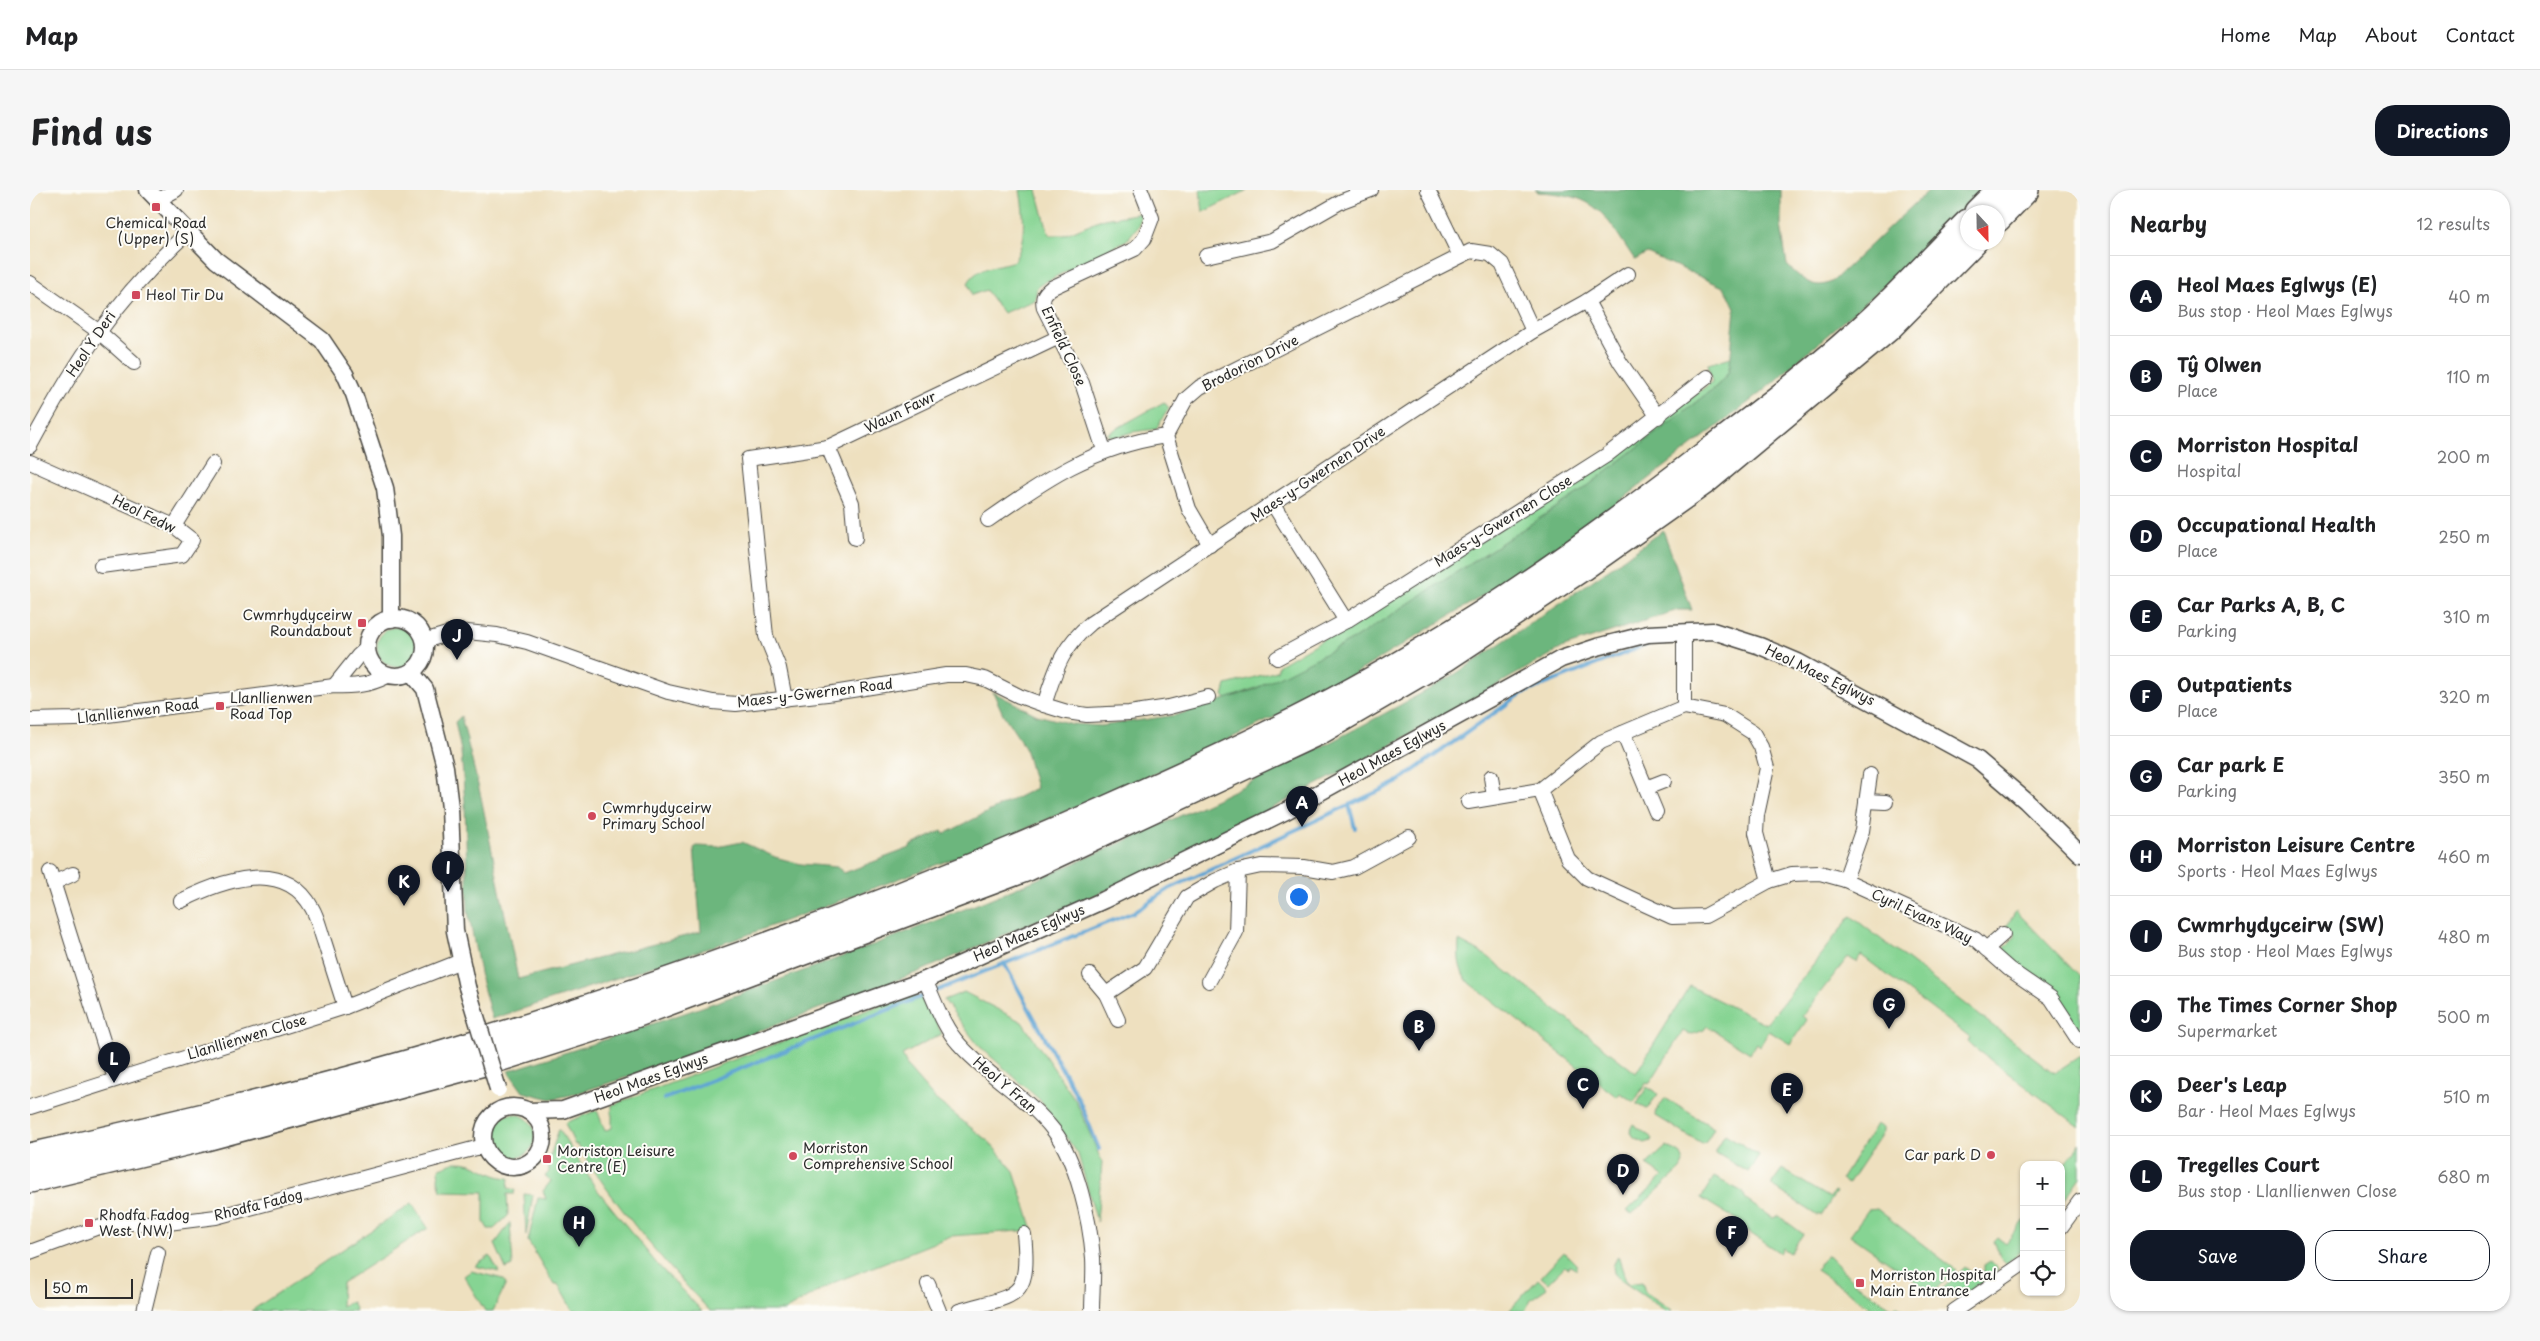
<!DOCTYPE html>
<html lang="en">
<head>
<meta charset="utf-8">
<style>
	body { margin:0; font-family:"Playpen Sans",sans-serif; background:#f6f6f6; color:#202124 }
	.controls { position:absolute; right:15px; bottom:15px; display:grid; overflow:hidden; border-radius:10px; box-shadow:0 1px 4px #0004 }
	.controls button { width:45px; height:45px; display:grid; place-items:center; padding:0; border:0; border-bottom:1px solid #e0e0e0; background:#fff; color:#202124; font:25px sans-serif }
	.compass { position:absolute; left:1930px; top:15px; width:45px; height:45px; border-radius:50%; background:#fff; box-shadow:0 1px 4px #0004; rotate:158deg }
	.scale { position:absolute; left:15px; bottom:12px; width:88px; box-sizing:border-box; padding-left:5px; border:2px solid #2b2b2b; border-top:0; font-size:14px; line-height:18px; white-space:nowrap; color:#2b2b2b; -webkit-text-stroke:4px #fdfcf7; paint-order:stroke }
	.you { position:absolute; left:1268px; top:706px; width:18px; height:18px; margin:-12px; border:4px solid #fff; border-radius:50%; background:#1a73e8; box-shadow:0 0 0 8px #1a73e833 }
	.badge { display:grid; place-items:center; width:32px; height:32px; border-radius:50%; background:#111827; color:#fff; font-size:16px; font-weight:700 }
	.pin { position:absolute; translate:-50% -41px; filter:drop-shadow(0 1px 2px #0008) }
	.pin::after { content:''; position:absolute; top:26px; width:18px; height:15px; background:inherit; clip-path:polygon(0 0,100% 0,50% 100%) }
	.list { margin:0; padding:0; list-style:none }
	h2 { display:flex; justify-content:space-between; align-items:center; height:65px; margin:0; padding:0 20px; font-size:21px }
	h2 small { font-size:16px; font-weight:400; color:#757577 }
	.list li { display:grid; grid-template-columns:32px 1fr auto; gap:15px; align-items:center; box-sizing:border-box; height:80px; padding:0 20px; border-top:1px solid #e0e0e0 }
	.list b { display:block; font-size:19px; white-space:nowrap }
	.list p { margin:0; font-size:16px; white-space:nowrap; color:#757577 }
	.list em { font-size:16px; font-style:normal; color:#757577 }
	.actions { display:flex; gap:10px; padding:15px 20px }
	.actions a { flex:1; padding:11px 0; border:1px solid #111827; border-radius:20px; text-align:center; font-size:18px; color:#111827 }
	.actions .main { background:#111827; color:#fff }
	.icon { flex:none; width:28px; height:28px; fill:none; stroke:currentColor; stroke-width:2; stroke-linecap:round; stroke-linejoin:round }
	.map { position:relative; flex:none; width:2050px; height:1121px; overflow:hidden; border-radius:20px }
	header { display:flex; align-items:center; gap:30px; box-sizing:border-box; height:70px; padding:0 25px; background:#fff; border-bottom:1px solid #e0e0e0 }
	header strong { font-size:24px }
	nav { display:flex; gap:28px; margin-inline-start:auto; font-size:18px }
	.intro { display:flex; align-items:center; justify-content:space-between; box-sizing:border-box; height:120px; padding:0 30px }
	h1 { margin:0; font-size:35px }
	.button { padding:12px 22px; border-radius:20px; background:#111827; color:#fff; font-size:18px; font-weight:700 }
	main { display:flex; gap:30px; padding:0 30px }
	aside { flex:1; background:#fff; border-radius:20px; box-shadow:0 1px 4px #0004 }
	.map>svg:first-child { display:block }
	.green { fill:#86d493; stroke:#58805f }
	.forest { fill:#6cb67d; stroke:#4c7054 }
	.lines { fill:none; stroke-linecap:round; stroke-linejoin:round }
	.stream { stroke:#5fa4d4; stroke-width:4 }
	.minor-casing { stroke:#484641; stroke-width:16 }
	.tertiary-casing { stroke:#484641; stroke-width:19 }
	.motorway-casing { stroke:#484641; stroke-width:28 }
	.minor { stroke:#fff; stroke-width:14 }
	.tertiary { stroke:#fff; stroke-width:16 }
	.motorway { stroke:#fff; stroke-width:25 }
	.tertiary-bridge-casing { stroke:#484641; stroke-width:19; stroke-linecap:butt }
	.tertiary-bridge { stroke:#fff; stroke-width:16 }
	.poi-dot { fill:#d1495b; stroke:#fdfcf7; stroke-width:2 }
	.labels { text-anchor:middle; stroke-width:4; stroke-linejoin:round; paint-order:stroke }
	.poi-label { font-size:14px; fill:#2b2b2b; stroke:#fdfcf7; text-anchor:start }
	.street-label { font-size:14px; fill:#2b2b2b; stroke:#fdfcf7 }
</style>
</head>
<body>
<header>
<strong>Map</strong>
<nav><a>Home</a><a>Map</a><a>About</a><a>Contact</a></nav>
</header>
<div class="intro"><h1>Find us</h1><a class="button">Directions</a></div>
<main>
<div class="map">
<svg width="2050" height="1121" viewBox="0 0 2050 1121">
	<rect width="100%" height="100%" fill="#fdfcf7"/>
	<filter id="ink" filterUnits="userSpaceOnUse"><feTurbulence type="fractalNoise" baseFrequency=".02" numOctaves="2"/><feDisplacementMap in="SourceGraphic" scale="10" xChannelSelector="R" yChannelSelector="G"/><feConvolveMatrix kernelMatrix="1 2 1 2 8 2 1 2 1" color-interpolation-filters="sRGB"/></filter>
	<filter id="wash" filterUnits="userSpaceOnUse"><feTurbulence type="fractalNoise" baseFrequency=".0096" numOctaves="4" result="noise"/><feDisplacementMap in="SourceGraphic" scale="20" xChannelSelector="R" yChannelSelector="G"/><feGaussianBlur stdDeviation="1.12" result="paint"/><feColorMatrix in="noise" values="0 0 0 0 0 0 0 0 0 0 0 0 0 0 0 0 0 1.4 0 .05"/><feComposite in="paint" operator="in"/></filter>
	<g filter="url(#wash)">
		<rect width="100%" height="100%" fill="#eee0bf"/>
		<!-- green -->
		<g class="green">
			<path d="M990 0H1007L1018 42 1021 45H1034L1069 30 1111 23 1108 36 1097 50 1015 92 1007 97 1005 110 973 123 956 100 942 105 938 93C947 76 967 77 984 71 997 51 994 23 990 0Z"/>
			<polygon points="1170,0 1218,0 1173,22"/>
			<polygon points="1701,167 1698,183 1688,195 1550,302 1324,449 1241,492 1197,509 1193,506 1196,495 1247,481 1249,475 1341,421 1587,263 1682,192 1678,174"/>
			<polygon points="1134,212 1139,218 1126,239 1102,242 1085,248 1077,244"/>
			<circle cx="367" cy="457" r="20"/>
			<polygon points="1986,721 2050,787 2050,842 2031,809 1979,769 1973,760 1986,745 1977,736"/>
			<path d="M1821 726 2024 883 2050 866V937L1943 857 1938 852 1940 848 1831 765 1826 772 1818 767 1772 826 1777 830 1760 854 1739 841 1730 856 1726 853 1720 863 1677 836 1674 840 1660 845 1653 841 1619 894 1616 893 1604 912 1590 903 1587 907 1439 793C1428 779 1428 768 1429 751L1457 766 1606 883 1660 796 1736 834Z"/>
			<polygon points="934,802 992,832 1046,911 1072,972 1067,1032 1048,964 1010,910 948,855 914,810"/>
			<path d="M884 805 894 810 912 844 872 865 878 878 905 909 959 952 984 981 1003 1040 921 1046 805 1092 754 1121H680C631 1069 585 1016 547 954L545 955 535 933 567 920 575 941 582 938V915L872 807Z"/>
			<polygon points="1617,897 1628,904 1617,919 1607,914"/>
			<polygon points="1635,908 1684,938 1676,952 1672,954 1626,926 1625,923"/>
			<circle cx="483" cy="946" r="22"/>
			<polygon points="1603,934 1622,948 1621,951 1615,953 1604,948 1600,940"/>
			<polygon points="1846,934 1853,938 1853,942 1818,994 1811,990"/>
			<polygon points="529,939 565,997 627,1074 672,1121 543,1121 528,1095 524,1095 498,1051 508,1008 516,1009 513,1001 521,991 515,986 519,982 518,973"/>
			<polygon points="1695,944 1729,965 1718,982 1686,963 1686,959"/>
			<polygon points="2050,954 2050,987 2031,1015 2031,979"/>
			<polygon points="1637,956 1651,964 1654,973 1651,979 1602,1024 1597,1021 1633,986 1616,975"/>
			<path d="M426 972C449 971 457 987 479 988L478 998 485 1000 484 1004H477L478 1026 464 1039H458L454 1032V1002L411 1001 408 989 409 978Z"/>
			<polygon points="1752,979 1800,1008 1804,1001 1806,1002 1792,1025 1787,1025 1742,996 1742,993"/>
			<polygon points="1684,987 1713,1002 1716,1010 1742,1028 1749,1026 1773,1044 1760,1063 1753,1058 1750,1063 1708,1035 1710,1032 1671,1008"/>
			<polygon points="494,1004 503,1005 496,1045"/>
			<polygon points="382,1013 398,1038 312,1093 311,1116 322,1112 326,1121 221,1121"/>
			<polygon points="1847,1019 1926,1080 1903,1103 1820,1045 1838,1020"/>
			<polygon points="1994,1030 1994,1059 1976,1074 1971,1069 1964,1051 1968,1047 1976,1053"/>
			<polygon points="480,1033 483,1076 476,1079 465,1054"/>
			<polygon points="1534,1062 1546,1074 1547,1080 1540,1076 1537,1078 1535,1076 1518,1093 1511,1087"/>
			<polygon points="1797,1064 1824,1092 1863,1119 1866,1115 1875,1121 1846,1121 1786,1080"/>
			<polygon points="460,1066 469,1082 445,1076"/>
			<polygon points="1588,1066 1597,1094 1612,1092 1615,1102 1642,1120 1636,1121 1589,1089 1584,1083 1583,1076"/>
			<path d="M1960 1071 1968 1080C1950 1094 1931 1112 1906 1105L1935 1077 1944 1085 1954 1082V1075Z"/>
			<polygon points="441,1081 473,1089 476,1094 463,1121 455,1121 434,1086"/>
			<polygon points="1508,1089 1517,1098 1501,1109 1495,1121 1479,1121"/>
		</g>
		<!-- forest -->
		<g class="forest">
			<path d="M1505 0H1751V35L1757 75C1771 88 1784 102 1803 91L1899 0H1952L1880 73 1732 202 1559 335 1449 408 1285 508 1140 577 944 661 706 749 462 829 452 793 438 721 435 613 431 561 425 532 431 526 451 607 488 789 671 742 664 658 667 656 687 657 712 652 745 667 771 674 807 677 814 683 880 658V656L912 641 914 644 1006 598 995 558 973 524 963 502 1007 525 1042 534 1071 536 1147 525 1223 500 1324 449 1550 302 1688 195 1698 183 1700 176 1705 118 1699 105 1693 97 1617 63 1605 70C1573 23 1569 5 1508 2Z"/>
			<path d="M1633 340 1662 420H1648L1534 457 1336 569 1132 676 891 781 642 873 541 905 521 909 493 902 478 881C799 780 1117 658 1410 493 1434 480 1457 462 1480 447 1532 412 1583 377 1633 340Z"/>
		</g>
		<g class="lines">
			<!-- stream -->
			<g class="stream">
				<polyline points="1319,615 1325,638"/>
				<polyline points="974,773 1049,910 1069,959"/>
				<polyline points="634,909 1104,722 1139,699 1366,593 1491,504 1626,451"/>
			</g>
		</g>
	</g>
	<g filter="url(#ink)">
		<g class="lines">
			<defs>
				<g id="minor">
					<polyline points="1398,0 1430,66"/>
					<polyline points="128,10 146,0"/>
					<polyline points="1176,66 1242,51 1312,11 1341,0"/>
					<polyline points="0,93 68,141 104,173"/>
					<polyline points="1557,111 1590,172 1628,227"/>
					<path d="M0 256C45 172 87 107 158 42"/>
					<path d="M1074 260 1052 193 1014 118C1012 108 1013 104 1021 98L1105 59 1114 49 1122 28 1111 0"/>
					<polyline points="0,272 144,336 162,350 152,365 71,376"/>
					<polyline points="1243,314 1316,431"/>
					<path d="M958 330C1016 289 1063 257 1136 246"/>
					<polyline points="144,336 183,274"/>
					<polyline points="825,348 822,313 798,257 1029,147"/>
					<polyline points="1180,355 1159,319 1136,246 1156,209 1170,197 1441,61 1460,64 1472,74 1503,141"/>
					<polyline points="1654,442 1654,517"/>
					<polyline points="394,451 427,441 467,445 497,452 638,502 683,512 706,514 797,504 916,485 936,485 955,489 989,506 1014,515 1037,522 1057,525 1099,523 1139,517 1178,507"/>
					<polyline points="1247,468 1316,431 1577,265 1677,187"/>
					<polyline points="304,496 328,466 337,458"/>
					<polyline points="755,509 749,478 736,446 718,269 798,257"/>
					<path d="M1014 515C1026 479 1031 458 1061 433L1503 141 1557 111 1598 84"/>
					<path d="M0 530 46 529 304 496C323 497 342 495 359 485"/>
					<polyline points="1593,543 1626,622"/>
					<polyline points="1461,587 1464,607"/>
					<polyline points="1616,598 1634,591"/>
					<polyline points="1510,600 1538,669 1557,688 1642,727 1675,726 1739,691 1726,643 1727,625 1737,578 1731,557 1723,543 1695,525 1654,517"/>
					<polyline points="1836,611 1856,612"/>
					<polyline points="1438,612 1510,600 1571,552 1654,517"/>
					<polyline points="20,682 85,889"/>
					<polyline points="1815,690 1832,641 1840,585"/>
					<polyline points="1739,691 1762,684 1790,683 1815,690 1945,749 1979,779 2021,808 2049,851"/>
					<polyline points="23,693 43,684"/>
					<path d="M151 711C191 691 254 667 282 718 288 728 290 740 294 751 301 773 308 795 315 817"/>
					<polyline points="1956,759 1973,744"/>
					<polyline points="1060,785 1076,804 1088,830"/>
					<path d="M895 790C905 811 913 837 929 854 958 887 997 906 1024 941 1047 971 1060 1031 1063 1068 1064 1085 1062 1103 1062 1121"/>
					<polyline points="1179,791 1206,742 1208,681"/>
					<polyline points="1076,804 1115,778 1157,707 1185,691 1208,681 1231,676 1274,677 1303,682 1324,677 1379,647"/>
					<polyline points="0,917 315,817 431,771"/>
					<polyline points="2031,1037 2050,1011"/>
					<polyline points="0,1062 66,1038 91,1033 138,1033 186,1027 454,956"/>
					<polyline points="898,1094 909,1121"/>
					<polyline points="114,1121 128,1063"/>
					<path d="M929 1121C985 1104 1001 1112 994 1044"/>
					<polyline points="1924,1121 1994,1073"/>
				</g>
				<g id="tertiary">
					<polyline points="118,0 186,70 292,150 315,184 324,204 355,298 361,346 361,429"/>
					<circle cx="366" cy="457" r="29"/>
					<polyline points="381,482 395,499 415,577 420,618 425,741 437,797"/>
					<circle cx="483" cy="947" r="30"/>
					<polyline points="498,921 533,920 895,790 1074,710 1256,621 1531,469 1567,457 1618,444 1683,441 1730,456 1768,472 1948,570 1996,611 2050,664"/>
				</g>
				<g id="motorway">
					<polyline points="1947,22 1969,0"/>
					<polyline points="1968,29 1996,0"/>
					<path d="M0 966C139 935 278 903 415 862 638 795 860 715 1073 620 1183 571 1293 521 1396 458 1494 400 1585 333 1675 264 1733 220 1792 176 1845 126 1877 96 1907 63 1938 32"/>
					<polyline points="0,990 176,948 465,870 597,828 998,678 1291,541 1415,469 1554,377 1677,290 1858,139 1944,52"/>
				</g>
			</defs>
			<!-- minor casing -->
			<use href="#minor" class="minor-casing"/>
			<!-- tertiary casing -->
			<use href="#tertiary" class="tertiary-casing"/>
			<!-- motorway casing -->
			<use href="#motorway" class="motorway-casing"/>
			<!-- minor -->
			<use href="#minor" class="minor"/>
			<!-- tertiary -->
			<use href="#tertiary" class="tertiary"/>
			<!-- motorway -->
			<use href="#motorway" class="motorway"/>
			<defs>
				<polyline id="tertiary-bridge" points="437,797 468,899"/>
			</defs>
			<!-- tertiary-bridge casing -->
			<use href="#tertiary-bridge" class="tertiary-bridge-casing"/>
			<!-- tertiary-bridge -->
			<use href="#tertiary-bridge" class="tertiary-bridge"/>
		</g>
	</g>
	<!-- markers -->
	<g class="poi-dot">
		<rect x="121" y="12" width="10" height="10" rx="2.5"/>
		<rect x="101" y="100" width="10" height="10" rx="2.5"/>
		<rect x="327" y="428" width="10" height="10" rx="2.5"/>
		<rect x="185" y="511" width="10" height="10" rx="2.5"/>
		<circle cx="562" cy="626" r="5"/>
		<circle cx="1961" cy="965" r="5"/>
		<circle cx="763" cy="966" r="5"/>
		<rect x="512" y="964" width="10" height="10" rx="2.5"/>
		<rect x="54" y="1028" width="10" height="10" rx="2.5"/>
		<rect x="1825" y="1088" width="10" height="10" rx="2.5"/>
	</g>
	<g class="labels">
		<!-- poi labels -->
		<g class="poi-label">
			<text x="126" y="38" text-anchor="middle">Chemical Road<tspan x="126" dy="16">(Upper) (S)</tspan></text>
			<text x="116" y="110">Heol Tir Du</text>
			<text x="322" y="430" text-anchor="end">Cwmrhydyceirw<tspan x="322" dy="16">Roundabout</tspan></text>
			<text x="200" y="513">Llanllienwen<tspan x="200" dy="16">Road Top</tspan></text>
			<text x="572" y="623">Cwmrhydyceirw<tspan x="572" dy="16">Primary School</tspan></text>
			<text x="773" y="963">Morriston<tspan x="773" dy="16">Comprehensive School</tspan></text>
			<text x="527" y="966">Morriston Leisure<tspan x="527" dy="16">Centre (E)</tspan></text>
			<text x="1951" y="970" text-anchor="end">Car park D</text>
			<text x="69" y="1030">Rhodfa Fadog<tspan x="69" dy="16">West (NW)</tspan></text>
			<text x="1840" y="1090">Morriston Hospital<tspan x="1840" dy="16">Main Entrance</tspan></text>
		</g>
		<!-- street labels -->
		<g class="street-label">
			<text transform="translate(61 154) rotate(-56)" y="5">Heol Y Deri</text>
			<text transform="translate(1034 156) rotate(65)" y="5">Enfield Close</text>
			<text transform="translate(1220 173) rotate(-27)" y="5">Brodorion Drive</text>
			<text transform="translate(870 222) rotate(-26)" y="5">Waun Fawr</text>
			<text transform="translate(1288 284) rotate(-34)" y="5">Maes-y-Gwernen Drive</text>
			<text transform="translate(114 324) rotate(26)" y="5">Heol Fedw</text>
			<text transform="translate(1473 331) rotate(-32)" y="5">Maes-y-Gwernen Close</text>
			<text transform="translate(1790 485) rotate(26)" y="5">Heol Maes Eglwys</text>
			<text transform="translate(785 503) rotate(-7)" y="5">Maes-y-Gwernen Road</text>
			<text transform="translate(108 521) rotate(-7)" y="5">Llanllienwen Road</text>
			<text transform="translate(1362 563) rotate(-29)" y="5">Heol Maes Eglwys</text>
			<text transform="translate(1892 726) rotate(25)" y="5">Cyril Evans Way</text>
			<text transform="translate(999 743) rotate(-24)" y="5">Heol Maes Eglwys</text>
			<text transform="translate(217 847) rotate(-17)" y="5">Llanllienwen Close</text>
			<text transform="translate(621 888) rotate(-20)" y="5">Heol Maes Eglwys</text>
			<text transform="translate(975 895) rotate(40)" y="5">Heol Y Fran</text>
			<text transform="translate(228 1015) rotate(-14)" y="5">Rhodfa Fadog</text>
		</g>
	</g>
</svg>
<div class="controls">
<button>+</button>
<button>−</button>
<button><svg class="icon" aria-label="locate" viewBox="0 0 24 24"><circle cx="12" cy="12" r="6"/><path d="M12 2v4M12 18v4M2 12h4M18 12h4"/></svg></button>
</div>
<svg class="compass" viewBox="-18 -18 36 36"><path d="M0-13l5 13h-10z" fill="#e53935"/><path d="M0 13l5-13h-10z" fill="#757577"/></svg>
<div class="scale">50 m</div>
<div class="you"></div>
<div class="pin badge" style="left:1272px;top:637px">A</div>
<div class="pin badge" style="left:1389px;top:861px">B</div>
<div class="pin badge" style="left:1553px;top:919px">C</div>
<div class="pin badge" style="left:1593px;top:1005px">D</div>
<div class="pin badge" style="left:1757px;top:924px">E</div>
<div class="pin badge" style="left:1702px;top:1067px">F</div>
<div class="pin badge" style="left:1859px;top:839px">G</div>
<div class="pin badge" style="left:549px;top:1057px">H</div>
<div class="pin badge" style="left:418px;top:702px">I</div>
<div class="pin badge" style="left:427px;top:470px">J</div>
<div class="pin badge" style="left:374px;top:716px">K</div>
<div class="pin badge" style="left:84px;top:893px">L</div>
</div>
<aside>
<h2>Nearby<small>12 results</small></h2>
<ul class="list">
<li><span class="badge">A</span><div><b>Heol Maes Eglwys (E)</b><p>Bus stop · Heol Maes Eglwys</p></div><em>40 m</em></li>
<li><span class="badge">B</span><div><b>Tŷ Olwen</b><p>Place</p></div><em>110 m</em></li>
<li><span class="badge">C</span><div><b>Morriston Hospital</b><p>Hospital</p></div><em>200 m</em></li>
<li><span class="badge">D</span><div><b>Occupational Health</b><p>Place</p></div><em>250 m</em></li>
<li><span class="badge">E</span><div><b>Car Parks A, B, C</b><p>Parking</p></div><em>310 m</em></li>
<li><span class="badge">F</span><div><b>Outpatients</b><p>Place</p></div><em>320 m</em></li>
<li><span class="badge">G</span><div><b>Car park E</b><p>Parking</p></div><em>350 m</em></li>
<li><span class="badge">H</span><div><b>Morriston Leisure Centre</b><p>Sports · Heol Maes Eglwys</p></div><em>460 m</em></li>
<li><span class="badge">I</span><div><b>Cwmrhydyceirw (SW)</b><p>Bus stop · Heol Maes Eglwys</p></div><em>480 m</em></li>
<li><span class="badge">J</span><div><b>The Times Corner Shop</b><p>Supermarket</p></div><em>500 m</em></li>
<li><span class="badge">K</span><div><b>Deer's Leap</b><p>Bar · Heol Maes Eglwys</p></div><em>510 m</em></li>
<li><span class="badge">L</span><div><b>Tregelles Court</b><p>Bus stop · Llanllienwen Close</p></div><em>680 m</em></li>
</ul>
<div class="actions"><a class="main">Save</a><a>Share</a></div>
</aside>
</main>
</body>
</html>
